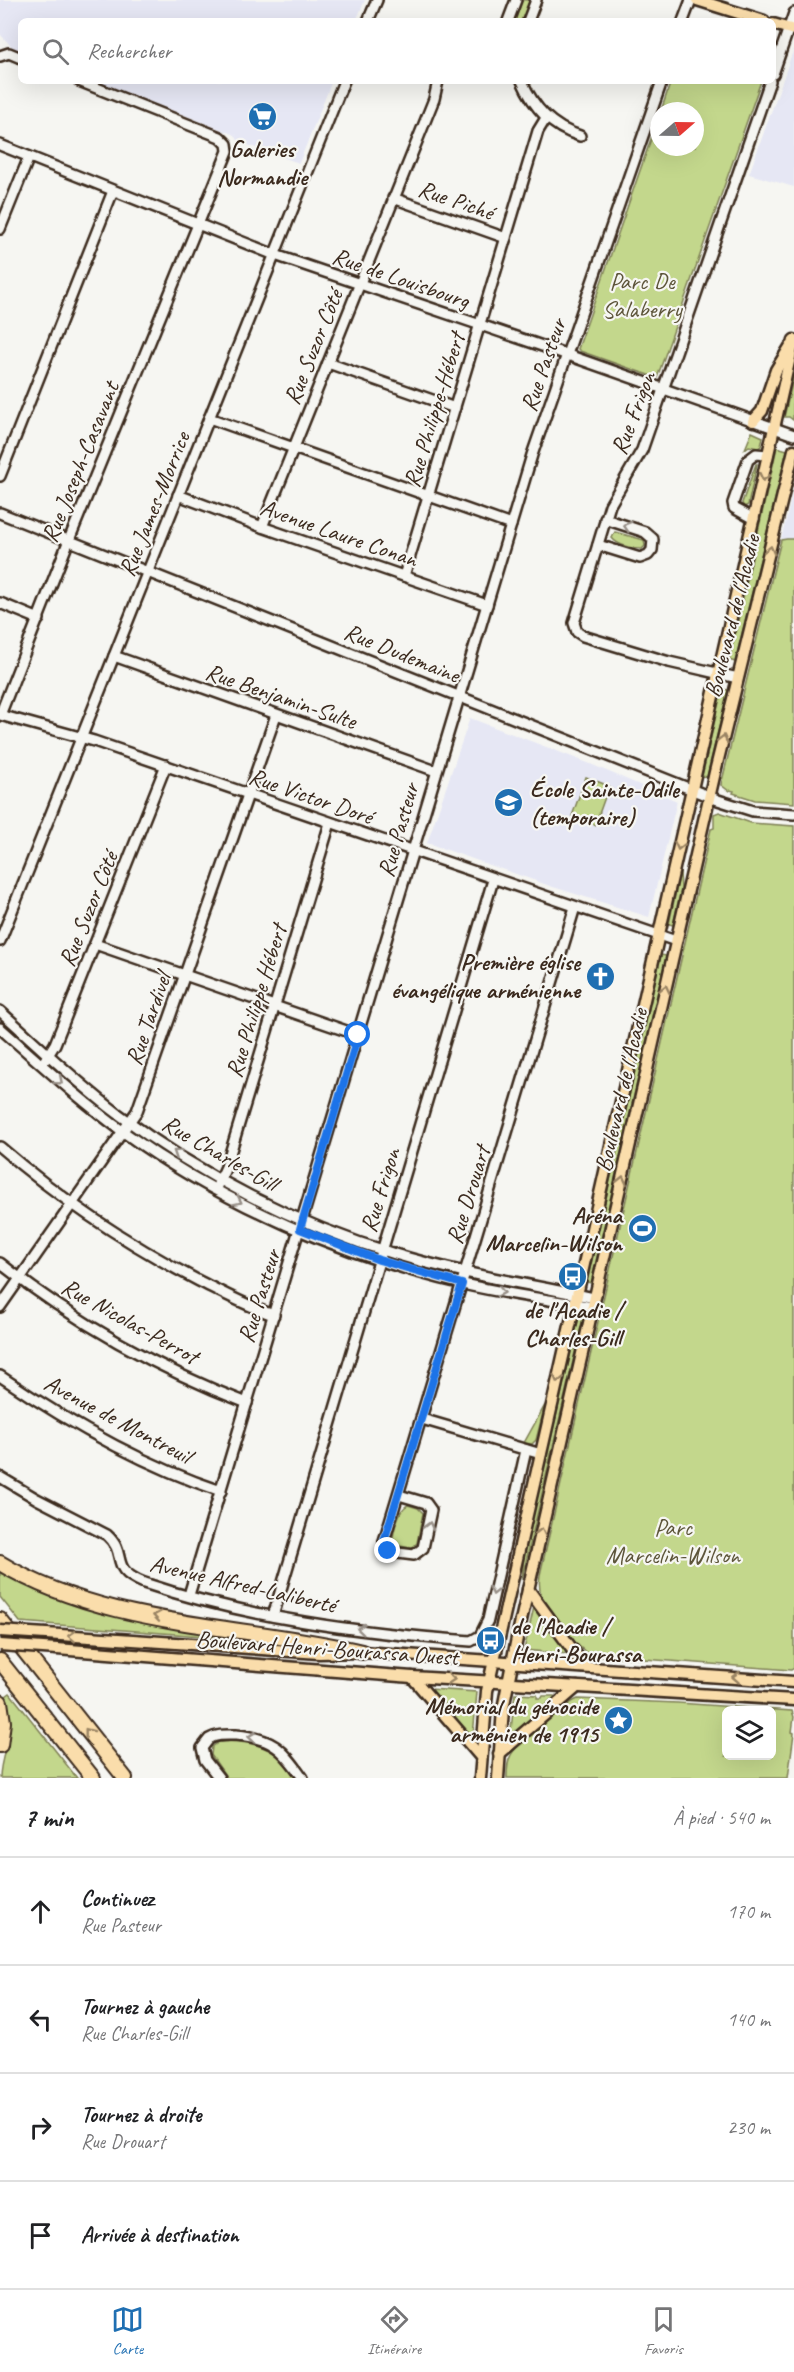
<!DOCTYPE html>
<html lang="fr">
<head>
<meta charset="utf-8">
<style>
	body { margin:0; font-family:Caveat,sans-serif; background:#f6f6f6; color:#202124 }
	.controls { position:absolute; right:18px; bottom:18px; display:grid; overflow:hidden; border-radius:9px; box-shadow:0 6px 24px #0002 }
	.controls button { width:54px; height:54px; display:grid; place-items:center; padding:0; border:0; border-bottom:2px solid #e0e0e0; background:#fff; color:#202124; font:30px sans-serif }
	.compass { position:absolute; left:650px; top:102px; width:54px; height:54px; border-radius:50%; background:#fff; box-shadow:0 6px 24px #0002; rotate:70deg }
	.stop { position:absolute; width:18px; height:18px; margin:-14px; border:4px solid #1a73e8; border-radius:50%; background:#fff }
	.stop.end { background:#1a73e8; border-color:#fff; box-shadow:0 2px 6px #0008 }
	.list { margin:0; padding:0; list-style:none }
	h2 { display:flex; justify-content:space-between; align-items:center; height:78px; margin:0; padding:0 24px; font-size:26px }
	h2 small { font-size:20px; font-weight:400; color:#757577 }
	.list li { display:grid; grid-template-columns:39px 1fr auto; gap:18px; align-items:center; box-sizing:border-box; height:108px; padding:0 24px; border-top:2px solid #e0e0e0 }
	.list b { display:block; font-size:22px; white-space:nowrap }
	.list p { margin:0; font-size:20px; white-space:nowrap; color:#757577 }
	.list em { font-size:20px; font-style:normal; color:#757577 }
	.icon { flex:none; width:33px; height:33px; fill:none; stroke:currentColor; stroke-width:2; stroke-linecap:round; stroke-linejoin:round }
	.map { position:relative; flex:none; width:794px; height:1778px; overflow:hidden }
	.search { position:absolute; background:#fff; box-shadow:0 6px 24px #0002; left:18px; right:18px; top:18px; height:66px; display:flex; align-items:center; gap:15px; box-sizing:border-box; padding:0 21px; border-radius:9px; color:#757577; font-size:22px }
	.sheet { height:510px; background:#fff }
	nav { display:flex; justify-content:space-around; align-items:center; box-sizing:border-box; height:84px; border-top:2px solid #e0e0e0; background:#fff; font-size:16px; color:#757577 }
	nav a { display:grid; justify-items:center; gap:3px }
	nav .on { color:#1f6fb2 }
	.map>svg:first-child { display:block }
	.built { fill:#e6e7f4 }
	.green { fill:#c3d78c; stroke:#7f8055; stroke-width:1.5; fill-rule:evenodd }
	.lines { fill:none; stroke-linecap:round; stroke-linejoin:round }
	.minor-casing { stroke:#3b2a1e; stroke-width:14 }
	.major-casing { stroke:#3b2a1e; stroke-width:15 }
	.highway-casing { stroke:#3b2a1e; stroke-width:18 }
	.minor { stroke:#f6f6f2; stroke-width:9 }
	.major { stroke:#faddab; stroke-width:10 }
	.highway { stroke:#faddab; stroke-width:14 }
	.major-bridge-casing { stroke:#3b2a1e; stroke-width:15; stroke-linecap:butt }
	.major-bridge { stroke:#faddab; stroke-width:10 }
	.oneway { stroke:#9a8464 }
	.oneway2 { stroke:#989088 }
	.route { stroke:#1a73e8; stroke-width:8 }
	.labels { text-anchor:middle; stroke-width:4.5; stroke-linejoin:round; paint-order:stroke }
	.poi-label { font-size:24px; font-weight:bold; fill:#3b2a1e; stroke:#f6f6f2; text-anchor:end }
	.street-label { font-size:24px; fill:#3b2a1e; stroke:#f6f6f2 }
	.park-label { font-size:24px; fill:#5d553a; stroke:#f6f6f2 }
</style>
</head>
<body>
<div class="map">
<svg width="794" height="1778" viewBox="0 0 794 1778">
	<rect width="100%" height="100%" fill="#f6f6f2"/>
	<filter id="ink" filterUnits="userSpaceOnUse"><feTurbulence type="fractalNoise" baseFrequency=".0167" numOctaves="2"/><feDisplacementMap in="SourceGraphic" scale="12" xChannelSelector="R" yChannelSelector="G"/><feConvolveMatrix kernelMatrix="1 2 1 2 8 2 1 2 1" color-interpolation-filters="sRGB"/></filter>
	<g filter="url(#ink)">
		<!-- built -->
		<g class="built">
			<polygon points="0,0 365,0 356,21 21,21 21,51 12,47 0,34"/>
			<polygon points="794,48 794,187 749,174"/>
			<polygon points="97,81 332,81 299,163 239,142 235,135"/>
			<polygon points="794,487 794,539 781,540"/>
			<polygon points="470,718 588,763 677,801 649,917 553,887 427,843"/>
		</g>
		<!-- green -->
		<g class="green">
			<polygon points="522,0 530,0 522,21 515,21"/>
			<polygon points="671,81 761,81 657,378 580,351 578,349 659,116 659,147 695,147 695,111 661,111"/>
			<polygon points="794,375 793,420 789,417 784,417"/>
			<polygon points="752,432 763,437 761,446 758,448 749,446 745,449"/>
			<polygon points="777,447 787,450 735,662 729,660"/>
			<polygon points="756,464 757,464 748,505 744,507 742,503"/>
			<path d="M615 532 644 540 645 546 642 549C633 549 617 545 612 538Z"/>
			<polygon points="787,539 794,539 794,803 755,800 733,793 734,791 730,790 729,791 721,785 781,540"/>
			<polygon points="722,689 728,690 707,777 702,776"/>
			<polygon points="586,777 609,786 595,825 572,816"/>
			<path d="M719 812 751 823 794 826V1668L791 1670 590 1655C578 1649 546 1608 541 1594 539 1588 539 1582 540 1575L711 829 714 828V814Z"/>
			<polygon points="680,872 681,889 673,925 669,924"/>
			<polygon points="661,955 666,956 591,1283 587,1282"/>
			<polygon points="579,1317 583,1318 522,1579 524,1555"/>
			<polygon points="545,1405 536,1440 532,1444 524,1443"/>
			<path d="M408 1505 418 1508 423 1513 417 1543 412 1548 393 1545C392 1535 398 1509 408 1505Z"/>
			<polygon points="0,1567 42,1589 293,1643 20,1622 0,1597"/>
			<polygon points="534,1607 568,1652 568,1654 524,1650"/>
			<polygon points="429,1689 477,1692 473,1736 469,1736"/>
			<path d="M10 1693 77 1778H0C0 1761 7 1747 10 1730 11 1718 8 1708 6 1696Z"/>
			<polygon points="515,1694 537,1695 537,1698 542,1698 543,1696 554,1696 556,1699 510,1739"/>
			<path d="M578 1699 678 1703 792 1711 794 1717 792 1732 794 1733 788 1778H507C507 1770 507 1762 511 1755 518 1742 565 1704 578 1699ZM726 1710H772V1756H726Z"/>
			<path d="M219 1742C250 1739 281 1748 295 1778H227L211 1755 212 1747Z"/>
		</g>
		<g class="lines">
			<defs>
				<g id="minor">
					<polyline points="368,21 377,0"/>
					<polyline points="508,21 516,0"/>
					<polyline points="528,21 536,0"/>
					<polyline points="683,21 691,0"/>
					<polyline points="0,56 9,53 21,58"/>
					<polyline points="773,74 794,13"/>
					<polyline points="79,81 220,137 227,144 228,151 69,540 0,715 94,741 676,941"/>
					<path d="M522 81C534 108 551 127 580 136"/>
					<polyline points="0,145 275,255 548,348 794,435"/>
					<polyline points="393,198 506,238"/>
					<polyline points="0,229 29,157"/>
					<polyline points="328,363 455,408"/>
					<polyline points="209,418 511,525"/>
					<polyline points="0,476 113,191"/>
					<polyline points="178,495 262,527 487,605"/>
					<polyline points="0,513 718,800 753,811 794,814"/>
					<polyline points="754,519 734,508 733,503 748,460 756,454 768,455"/>
					<polyline points="262,527 434,99 438,81"/>
					<polyline points="598,545 640,558 648,555 652,550 653,539 645,532 605,519"/>
					<polyline points="404,576 538,131 546,118"/>
					<polyline points="0,603 39,619"/>
					<polyline points="114,656 436,771"/>
					<polyline points="738,678 669,662 583,636 577,632 574,623 610,505 642,450 770,81"/>
					<polyline points="0,941 344,81"/>
					<polyline points="95,944 358,1035"/>
					<path d="M0 1011C39 1046 75 1081 117 1113 199 1175 297 1225 395 1254 461 1274 528 1284 595 1298"/>
					<path d="M0 1028C41 1064 81 1101 125 1133 225 1205 344 1256 463 1284 506 1294 550 1300 593 1307"/>
					<polyline points="45,1060 55,1044 166,765"/>
					<path d="M0 1147C60 1199 128 1244 199 1281 223 1293 248 1307 274 1315"/>
					<polyline points="218,1184 226,1167 330,823"/>
					<path d="M0 1263C73 1321 160 1370 247 1403"/>
					<polyline points="0,1307 137,1111 276,715"/>
					<path d="M0 1376C66 1421 145 1466 221 1491"/>
					<polyline points="422,1419 541,1454"/>
					<path d="M0 1477 37 1499 107 1535C129 1555 107 1568 144 1583 248 1618 361 1633 471 1641L480 1636 488 1620 526 1450"/>
					<polyline points="399,1495 426,1503 431,1510 423,1548 414,1555 390,1552 385,1549 384,1541 575,907"/>
					<polyline points="189,1595 532,455 662,81"/>
					<polyline points="273,1616 493,880"/>
					<path d="M219 1778 205 1760 202 1748 209 1739C217 1734 226 1735 236 1735 273 1738 283 1749 303 1778"/>
				</g>
				<g id="major">
					<polyline points="697,0 764,21"/>
					<polyline points="773,24 794,30"/>
					<polyline points="753,421 762,411 776,370 790,347"/>
					<polyline points="528,1589 585,1667"/>
					<polyline points="46,1634 319,1653 362,1652 794,1682"/>
					<polyline points="57,1649 412,1677 794,1700"/>
					<polyline points="412,1677 480,1756"/>
					<polyline points="499,1754 577,1687"/>
					<polyline points="480,1778 487,1691 497,1647 794,340"/>
					<polyline points="498,1778 503,1709 517,1638 715,772 794,450"/>
				</g>
				<g id="highway">
					<path d="M0 1563C107 1628 243 1624 362 1652"/>
					<polyline points="0,1620 125,1778"/>
					<polyline points="0,1661 93,1778"/>
					<polyline points="0,1702 3,1722 0,1745"/>
				</g>
			</defs>
			<!-- minor casing -->
			<use href="#minor" class="minor-casing"/>
			<!-- major casing -->
			<use href="#major" class="major-casing"/>
			<!-- highway casing -->
			<use href="#highway" class="highway-casing"/>
			<!-- minor -->
			<use href="#minor" class="minor"/>
			<!-- major -->
			<use href="#major" class="major"/>
			<!-- highway -->
			<use href="#highway" class="highway"/>
			<defs>
				<g id="major-bridge">
					<polyline points="0,1631 46,1634"/>
					<polyline points="0,1645 57,1649"/>
				</g>
			</defs>
			<!-- major-bridge casing -->
			<use href="#major-bridge" class="major-bridge-casing"/>
			<!-- major-bridge -->
			<use href="#major-bridge" class="major-bridge"/>
		</g>
		<!-- one-way arrows -->
		<defs><path id="oneway-chevron" d="M-2-3.5L2.5 0L-2 3.5" fill="none" stroke-width="1.6" stroke-linecap="round" stroke-linejoin="round" transform="scale(1.5)"/></defs>
		<g class="oneway">
			<use href="#oneway-chevron" transform="translate(764 477) rotate(103)"/>
			<use href="#oneway-chevron" transform="translate(770 550) rotate(-76)"/>
			<use href="#oneway-chevron" transform="translate(723 739) rotate(-76)"/>
			<use href="#oneway-chevron" transform="translate(679 846) rotate(103)"/>
			<use href="#oneway-chevron" transform="translate(665 989) rotate(-77)"/>
			<use href="#oneway-chevron" transform="translate(622 1180) rotate(-77)"/>
			<use href="#oneway-chevron" transform="translate(558 1379) rotate(103)"/>
			<use href="#oneway-chevron" transform="translate(541 1532) rotate(-77)"/>
			<use href="#oneway-chevron" transform="translate(157 1616) rotate(-170)"/>
			<use href="#oneway-chevron" transform="translate(72 1636) rotate(-177)"/>
			<use href="#oneway-chevron" transform="translate(736 1677) rotate(-176)"/>
			<use href="#oneway-chevron" transform="translate(451 1679) rotate(4)"/>
			<use href="#oneway-chevron" transform="translate(88 1732) rotate(-128)"/>
		</g>
		<g class="oneway2">
			<use href="#oneway-chevron" transform="translate(627 526) rotate(-163)"/>
			<use href="#oneway-chevron" transform="translate(59 1081) rotate(40)"/>
			<use href="#oneway-chevron" transform="translate(177 1153) rotate(-147)"/>
			<use href="#oneway-chevron" transform="translate(238 1201) rotate(26)"/>
			<use href="#oneway-chevron" transform="translate(501 1292) rotate(11)"/>
			<use href="#oneway-chevron" transform="translate(429 1526) rotate(-75)"/>
			<use href="#oneway-chevron" transform="translate(494 1591) rotate(103)"/>
			<use href="#oneway-chevron" transform="translate(361 1629) rotate(-174)"/>
			<use href="#oneway-chevron" transform="translate(252 1737) rotate(-173)"/>
		</g>
	</g>
	<g class="lines" filter="url(#ink)">
		<!-- route -->
		<polyline class="route" points="358,1035 300,1229 379,1260 462,1284 384,1541 384,1547 388,1551"/>
	</g>
	<!-- icons -->
	<defs>
		<symbol id="supermarket-disc" viewBox="-11 -11 22 22"><circle r="9.5" fill="#1f6fb2" stroke="#f6f6f2"/><path d="M-6-5.5h2.5l.6 2H6L4.5 2H-2.5L-4.4-4H-6ZM-1.5 3.2a1.3 1.3 0 1 0 .1 0ZM3 3.2a1.3 1.3 0 1 0 .1 0Z" fill="#fff"/></symbol>
		<symbol id="school-disc" viewBox="-11 -11 22 22"><circle r="9.5" fill="#1f6fb2" stroke="#f6f6f2"/><path d="M0-5L7-2L0 1L-7-2ZM-4 1L0 2.5L4 1V4Q0 6-4 4Z" fill="#fff"/></symbol>
		<symbol id="church-disc" viewBox="-11 -11 22 22"><circle r="9.5" fill="#1f6fb2" stroke="#f6f6f2"/><path d="M-1.2-6h2.4v3.5h3.3v2.4h-3.3V6h-2.4V-.1h-3.3v-2.4h3.3Z" fill="#fff"/></symbol>
		<symbol id="stadium-disc" viewBox="-11 -11 22 22"><circle r="9.5" fill="#1f6fb2" stroke="#f6f6f2"/><path d="M0-5a6.5 5 0 1 0 0 10a6.5 5 0 1 0 0-10ZM-3.5-1.8h7v3.6h-7Z" fill="#fff"/></symbol>
		<symbol id="bus-disc" viewBox="-11 -11 22 22"><circle r="9.5" fill="#1f6fb2" stroke="#f6f6f2"/><path d="M-5-6H5V4H4V6H2V4H-2V6H-4V4H-5ZM-3.5-4V0h7V-4ZM-3.5 1.2v1.5H-2V1.2ZM2 1.2v1.5H3.5V1.2Z" fill="#fff"/></symbol>
		<symbol id="sight-disc" viewBox="-11 -11 22 22"><circle r="9.5" fill="#1f6fb2" stroke="#f6f6f2"/><path d="M0-6L1.8-2.2L6-1.7L2.9 1.2L3.7 5.4L0 3.3L-3.7 5.4L-2.9 1.2L-6-1.7L-1.8-2.2Z" fill="#fff"/></symbol>
	</defs>
	<g fill-rule="evenodd">
		<use href="#supermarket-disc" x="246" y="100" width="33" height="33"/>
		<use href="#school-disc" x="492" y="786" width="33" height="33"/>
		<use href="#church-disc" x="584" y="960" width="33" height="33"/>
		<use href="#stadium-disc" x="626" y="1212" width="33" height="33"/>
		<use href="#bus-disc" x="556" y="1260" width="33" height="33"/>
		<use href="#bus-disc" x="474" y="1624" width="33" height="33"/>
		<use href="#sight-disc" x="602" y="1704" width="33" height="33"/>
	</g>
	<g class="labels">
		<!-- poi labels -->
		<g class="poi-label">
			<text x="262" y="157" text-anchor="middle">Galeries<tspan x="262" dy="28">Normandie</tspan></text>
			<text x="530" y="797" text-anchor="start">École Sainte-Odile<tspan x="530" dy="28">(temporaire)</tspan></text>
			<text x="580" y="970">Première église<tspan x="580" dy="28">évangélique arménienne</tspan></text>
			<text x="622" y="1223">Aréna<tspan x="622" dy="28">Marcelin-Wilson</tspan></text>
			<text x="573" y="1318" text-anchor="middle">de l'Acadie /<tspan x="573" dy="28">Charles-Gill</tspan></text>
			<text x="511" y="1634" text-anchor="start">de l'Acadie /<tspan x="511" dy="28">Henri-Bourassa</tspan></text>
			<text x="598" y="1714">Mémorial du génocide<tspan x="598" dy="28">arménien de 1915</tspan></text>
		</g>
		<!-- street labels -->
		<g class="street-label">
			<text transform="translate(456 200) rotate(19)" y="8">Rue Piché</text>
			<text transform="translate(401 278) rotate(19)" y="8">Rue de Louisbourg</text>
			<text transform="translate(313 347) rotate(-68)" y="8">Rue Suzor Côté</text>
			<text transform="translate(543 365) rotate(-71)" y="8">Rue Pasteur</text>
			<text transform="translate(434 410) rotate(-73)" y="8">Rue Philippe-Hébert</text>
			<text transform="translate(633 413) rotate(-69)" y="8">Rue Frigon</text>
			<text transform="translate(80 462) rotate(-68)" y="8">Rue Joseph-Casavant</text>
			<text transform="translate(154 504) rotate(-68)" y="8">Rue James-Morrice</text>
			<text transform="translate(339 533) rotate(19)" y="8">Avenue Laure Conan</text>
			<text transform="translate(732 616) rotate(-76)" y="8">Boulevard de l'Acadie</text>
			<text transform="translate(402 653) rotate(22)" y="8">Rue Dudemaine</text>
			<text transform="translate(281 696) rotate(19)" y="8">Rue Benjamin-Sulte</text>
			<text transform="translate(311 796) rotate(19)" y="8">Rue Victor Doré</text>
			<text transform="translate(398 830) rotate(-74)" y="8">Rue Pasteur</text>
			<text transform="translate(88 909) rotate(-68)" y="8">Rue Suzor Côté</text>
			<text transform="translate(256 1001) rotate(-73)" y="8">Rue Philippe Hébert</text>
			<text transform="translate(148 1019) rotate(-71)" y="8">Rue Tardivel</text>
			<text transform="translate(621 1090) rotate(-77)" y="8">Boulevard de l'Acadie</text>
			<text transform="translate(220 1153) rotate(30)" y="8">Rue Charles-Gill</text>
			<text transform="translate(380 1190) rotate(-73)" y="8">Rue Frigon</text>
			<text transform="translate(468 1195) rotate(-73)" y="8">Rue Drouart</text>
			<text transform="translate(259 1296) rotate(-73)" y="8">Rue Pasteur</text>
			<text transform="translate(130 1321) rotate(29)" y="8">Rue Nicolas-Perrot</text>
			<text transform="translate(118 1419) rotate(28)" y="8">Avenue de Montreuil</text>
			<text transform="translate(243 1584) rotate(13)" y="8">Avenue Alfred-Laliberté</text>
			<text transform="translate(327 1648) rotate(4)" y="8">Boulevard Henri-Bourassa Ouest</text>
		</g>
		<!-- park labels -->
		<g class="park-label">
			<text x="642" y="289">Parc De<tspan x="642" dy="28">Salaberry</tspan></text>
			<text x="673" y="1535">Parc<tspan x="673" dy="28">Marcelin-Wilson</tspan></text>
		</g>
	</g>
</svg>
<div class="controls">
<button><svg class="icon" aria-label="layers" viewBox="0 0 24 24"><path d="M12 4l9 5-9 5-9-5zM3 14l9 5 9-5"/></svg></button>
</div>
<svg class="compass" viewBox="-18 -18 36 36"><path d="M0-13l5 13h-10z" fill="#e53935"/><path d="M0 13l5-13h-10z" fill="#757577"/></svg>
<div class="stop" style="left:358px;top:1035px"></div>
<div class="stop end" style="left:388px;top:1551px"></div>
<div class="search"><svg class="icon" aria-label="search" viewBox="0 0 24 24"><circle cx="10" cy="10" r="6"/><path d="M15 15l6 6"/></svg>Rechercher</div>
</div>
<section class="sheet">
<h2>7 min<small>À pied · 540 m</small></h2>
<ul class="list">
<li><svg class="icon" aria-label="ahead" viewBox="0 0 24 24"><path d="M12 20V5M6 11l6-6 6 6"/></svg><div><b>Continuez</b><p>Rue Pasteur</p></div><em>170 m</em></li>
<li><svg class="icon" aria-label="left" viewBox="0 0 24 24"><path d="M17 20v-9H6M10 6l-5 5 5 5"/></svg><div><b>Tournez à gauche</b><p>Rue Charles-Gill</p></div><em>140 m</em></li>
<li><svg class="icon" aria-label="right" viewBox="0 0 24 24"><path d="M7 20v-9h11M14 6l5 5-5 5"/></svg><div><b>Tournez à droite</b><p>Rue Drouart</p></div><em>230 m</em></li>
<li><svg class="icon" aria-label="arrive" viewBox="0 0 24 24"><path d="M6 21V4h12l-3 4 3 4H6"/></svg><div><b>Arrivée à destination</b></div></li>
</ul>
</section>
<nav>
<a class="on"><svg class="icon" aria-label="map" viewBox="0 0 24 24"><path d="M3 6l6-2 6 2 6-2v14l-6 2-6-2-6 2zM9 4v14M15 6v14"/></svg>Carte</a>
<a><svg class="icon" aria-label="directions" viewBox="0 0 24 24"><path d="M12 3l9 9-9 9-9-9zM9 14v-3h6M13 9l2 2-2 2"/></svg>Itinéraire</a>
<a><svg class="icon" aria-label="saved" viewBox="0 0 24 24"><path d="M7 4h10v16l-5-4-5 4z"/></svg>Favoris</a>
</nav>
</body>
</html>
